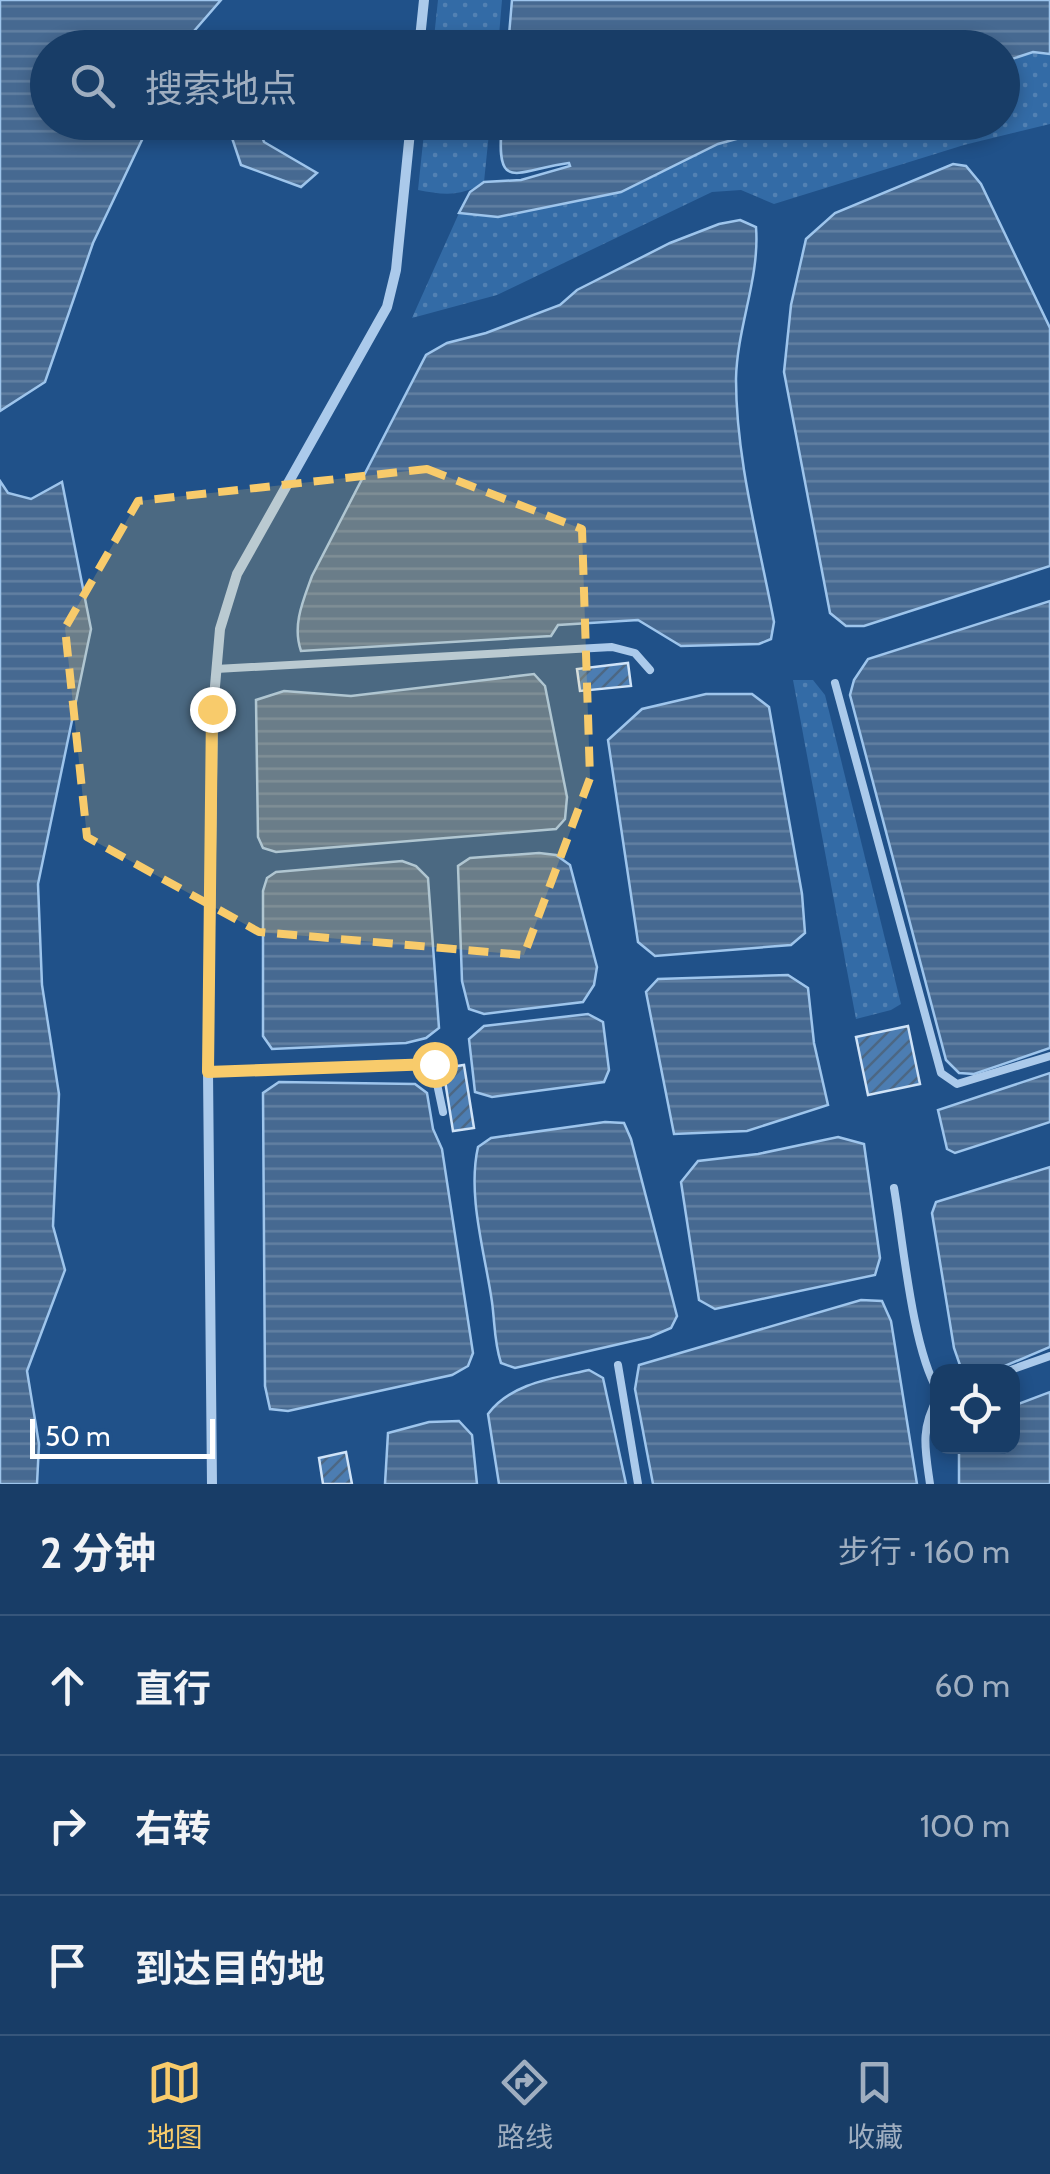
<!DOCTYPE html>
<html lang="zh">
<head>
<meta charset="utf-8">
<style>
	body { margin:0; font-family:Cabin,"Noto Sans SC",sans-serif; background:#254870; color:#f1f3f6 }
	.controls { position:absolute; right:30px; bottom:30px; display:grid; overflow:hidden; border-radius:20px; box-shadow:0 5px 15px #0003 }
	.controls button { width:90px; height:90px; display:grid; place-items:center; padding:0; border:0; border-bottom:2px solid #36567b; background:#183d67; color:#f1f3f6; font:50px sans-serif }
	.scale { position:absolute; left:30px; bottom:25px; width:185px; box-sizing:border-box; padding-left:10px; border:5px solid #fff; border-top:0; font-size:28px; line-height:35px; white-space:nowrap; color:#fff; -webkit-text-stroke:8px #205189; paint-order:stroke }
	.stop { position:absolute; width:30px; height:30px; margin:-22px; border:8px solid #f8cb6b; border-radius:50%; background:#fff }
	.stop.end { background:#f8cb6b; border-color:#fff; box-shadow:0 2px 10px #0008 }
	.list { margin:0; padding:0; list-style:none }
	h2 { display:flex; justify-content:space-between; align-items:center; height:130px; margin:0; padding:0 40px; font-size:42px }
	h2 small { font-size:32px; font-weight:400; color:#9faec0 }
	.list li { display:grid; grid-template-columns:65px 1fr auto; gap:30px; align-items:center; box-sizing:border-box; height:140px; padding:0 40px; border-top:2px solid #36567b }
	.list b { display:block; font-size:38px; white-space:nowrap }
	.list em { font-size:32px; font-style:normal; color:#9faec0 }
	.icon { flex:none; width:55px; height:55px; fill:none; stroke:currentColor; stroke-width:2; stroke-linecap:round; stroke-linejoin:round }
	.map { position:relative; flex:none; width:1050px; height:1484px; overflow:hidden }
	.search { position:absolute; background:#183d67; box-shadow:0 5px 15px #0003; left:30px; right:30px; top:30px; height:110px; display:flex; align-items:center; gap:25px; box-sizing:border-box; padding:0 35px; border-radius:55px; color:#9faec0; font-size:38px }
	.sheet { height:550px; background:#183d67 }
	nav { display:flex; justify-content:space-around; align-items:center; box-sizing:border-box; height:140px; border-top:2px solid #36567b; background:#183d67; font-size:28px; color:#9faec0 }
	nav a { display:grid; justify-items:center; gap:5px }
	nav .on { color:#f8cb6b }
	.map>svg:first-child { display:block }
	.grass { fill:url(#grass-dots) }
	.water { fill:url(#water-rules); stroke:#9ec5ec; stroke-width:2.5 }
	.building { fill:url(#building-hatch); stroke:#cfe3f8; stroke-width:2.5 }
	.lines { fill:none; stroke-linecap:round; stroke-linejoin:round }
	.service { stroke:#abcaeb; stroke-width:8 }
	.minor { stroke:#abcaeb; stroke-width:10 }
	.route { stroke:#f8cb6b; stroke-width:12 }
	.marked { fill:#f8cb6b; fill-opacity:0.2; stroke:#f8cb6b; stroke-width:8; stroke-dasharray:20 12; stroke-linejoin:round }
</style>
</head>
<body>
<div class="map">
<svg width="1050" height="1484" viewBox="0 0 1050 1484">
	<defs>
		<pattern id="grass-dots" width="8" height="8" patternUnits="userSpaceOnUse" patternTransform="scale(2.5)"><rect width="8" height="8" fill="#336ba6"/><path d="M2 2h.1M6 6h.1" fill="none" stroke="#5281b3" stroke-width="1.8" stroke-linecap="round"/></pattern>
		<pattern id="water-rules" width="6" height="5" patternUnits="userSpaceOnUse" patternTransform="scale(2.5)"><rect width="6" height="5" fill="#466991"/><path d="M0 2.5h6" fill="none" stroke="#6280a2"/></pattern>
		<pattern id="building-hatch" width="6" height="6" patternUnits="userSpaceOnUse" patternTransform="scale(2.5)"><rect width="6" height="6" fill="#4c7db2"/><path d="M-1 1l2-2M0 6l6-6M5 7l2-2" fill="none" stroke="#4c6784"/></pattern>
	</defs>
	<rect width="100%" height="100%" fill="#205189"/>
	<!-- grass -->
	<g class="grass">
		<polygon points="438,0 502,0 498,47 433,47"/>
		<polygon points="1033,52 1050,54 1050,124 964,145 774,204 741,190 712,192 497,295 412,318 459,213 498,217 621,192 718,144 795,123 1002,122 1003,62"/>
		<path d="M425 123H490L484 182C462 197 443 195 418 190Z"/>
		<polygon points="793,680 813,680 825,695 901,1004 891,1010 856,1019"/>
	</g>
	<!-- water -->
	<g class="water">
		<polygon points="0,0 221,0 182,45 185,47 48,48 48,122 150,123 93,243 45,382 0,411"/>
		<polygon points="512,0 1050,0 1050,54 1033,52 1003,62 1002,48 508,47"/>
		<polygon points="227,123 257,123 264,142 317,173 301,187 241,165"/>
		<path d="M502 123V122L795 123 718 144 621 192 498 217 459 213 470 192 484 182 521 180 570 166 569 163C516 170 495 195 502 123Z"/>
		<polygon points="953,164 966,166 981,184 1050,328 1050,566 864,626 846,626 830,613 784,372 791,305 806,239 835,213"/>
		<path d="M740 220 756 227C760 278 737 327 736 379 736 460 759 542 774 622L771 639 759 644 681 646 638 620 558 625 551 636 301 651C292 625 303 601 312 576L426 355 447 343 486 333 560 305 577 290 670 243 719 224Z"/>
		<polygon points="0,481 8,493 31,499 62,482 91,629 38,884 42,985 59,1094 53,1226 65,1270 27,1371 39,1444 37,1484 0,1484"/>
		<polygon points="1050,601 1050,1048 974,1074 959,1073 946,1060 850,695 854,680 868,659"/>
		<polygon points="534,674 545,686 567,797 565,819 556,829 276,852 263,848 258,837 256,700 284,691 351,696"/>
		<polygon points="706,694 752,694 769,707 802,894 805,933 791,945 655,956 638,942 608,740 642,709"/>
		<polygon points="539,853 556,855 570,865 597,967 594,985 583,1002 484,1014 469,1009 462,981 458,866 470,858"/>
		<polygon points="402,861 416,866 428,878 439,1028 426,1038 406,1043 272,1049 263,1036 263,891 267,878 276,872"/>
		<polygon points="788,975 808,988 814,1043 828,1105 747,1131 674,1134 646,992 658,979"/>
		<polygon points="588,1014 603,1022 609,1070 604,1082 492,1097 475,1092 469,1039 484,1026"/>
		<polygon points="1050,1073 1050,1122 955,1153 947,1149 938,1110"/>
		<polygon points="279,1082 415,1084 427,1093 433,1129 442,1149 473,1353 468,1366 452,1375 288,1411 270,1409 265,1386 263,1093"/>
		<path d="M605 1122 624 1123 631 1139 677 1316 671 1328 650 1337 515 1368 501 1363C494 1342 495 1324 492 1302 485 1253 467 1196 478 1147L491 1138Z"/>
		<polygon points="838,1137 864,1144 880,1258 875,1275 715,1309 699,1300 681,1182 698,1161 758,1154"/>
		<polygon points="1050,1167 1050,1347 993,1371 962,1371 954,1348 932,1213 936,1202"/>
		<polygon points="861,1300 882,1301 891,1321 917,1484 653,1484 635,1389 639,1365"/>
		<path d="M589 1370 603 1378 626 1484H499L488 1414C511 1383 554 1378 589 1370Z"/>
		<polygon points="1050,1392 1050,1484 959,1484 959,1447 1012,1446 1013,1406"/>
		<polygon points="459,1421 472,1435 477,1484 385,1484 388,1433 429,1422"/>
	</g>
	<!-- building -->
	<g class="building">
		<polygon points="628,663 631,686 580,691 577,669"/>
		<polygon points="908,1026 920,1084 868,1095 856,1037"/>
		<polygon points="464,1065 474,1128 453,1131 443,1068"/>
		<polygon points="346,1452 352,1484 323,1484 319,1458"/>
	</g>
	<g class="lines">
		<!-- service -->
		<g class="service">
			<polyline points="216,669 612,647 635,653 650,670"/>
			<polyline points="835,683 941,1073 957,1084 1050,1056"/>
			<polyline points="208,1072 433,1065 443,1112"/>
			<path d="M894 1188C903 1240 912 1348 938 1391"/>
			<polyline points="618,1365 638,1484"/>
			<polyline points="1005,1372 1050,1356"/>
			<path d="M930 1484C925 1448 920 1430 938 1397"/>
		</g>
		<!-- minor -->
		<g class="minor">
			<polyline points="419,48 424,0"/>
			<polyline points="212,1484 208,1072 213,709 220,629 237,574 387,307 396,270 411,122"/>
		</g>
	</g>
	<g class="lines">
		<!-- route -->
		<polyline class="route" points="212,709 208,1072 434,1064"/>
	</g>
	<!-- marked area -->
	<path class="marked" d="M427 469 582 529 590 778 524 955 259 932 87 837 65 628 138 501Z"/>
</svg>
<div class="controls">
<button><svg class="icon" aria-label="locate" viewBox="0 0 24 24"><circle cx="12" cy="12" r="6"/><path d="M12 2v4M12 18v4M2 12h4M18 12h4"/></svg></button>
</div>
<div class="scale">50 m</div>
<div class="stop" style="left:434px;top:1064px"></div>
<div class="stop end" style="left:212px;top:709px"></div>
<div class="search"><svg class="icon" aria-label="search" viewBox="0 0 24 24"><circle cx="10" cy="10" r="6"/><path d="M15 15l6 6"/></svg>搜索地点</div>
</div>
<section class="sheet">
<h2>2 分钟<small>步行 · 160 m</small></h2>
<ul class="list">
<li><svg class="icon" aria-label="ahead" viewBox="0 0 24 24"><path d="M12 20V5M6 11l6-6 6 6"/></svg><div><b>直行</b></div><em>60 m</em></li>
<li><svg class="icon" aria-label="right" viewBox="0 0 24 24"><path d="M7 20v-9h11M14 6l5 5-5 5"/></svg><div><b>右转</b></div><em>100 m</em></li>
<li><svg class="icon" aria-label="arrive" viewBox="0 0 24 24"><path d="M6 21V4h12l-3 4 3 4H6"/></svg><div><b>到达目的地</b></div></li>
</ul>
</section>
<nav>
<a class="on"><svg class="icon" aria-label="map" viewBox="0 0 24 24"><path d="M3 6l6-2 6 2 6-2v14l-6 2-6-2-6 2zM9 4v14M15 6v14"/></svg>地图</a>
<a><svg class="icon" aria-label="directions" viewBox="0 0 24 24"><path d="M12 3l9 9-9 9-9-9zM9 14v-3h6M13 9l2 2-2 2"/></svg>路线</a>
<a><svg class="icon" aria-label="saved" viewBox="0 0 24 24"><path d="M7 4h10v16l-5-4-5 4z"/></svg>收藏</a>
</nav>
</body>
</html>
